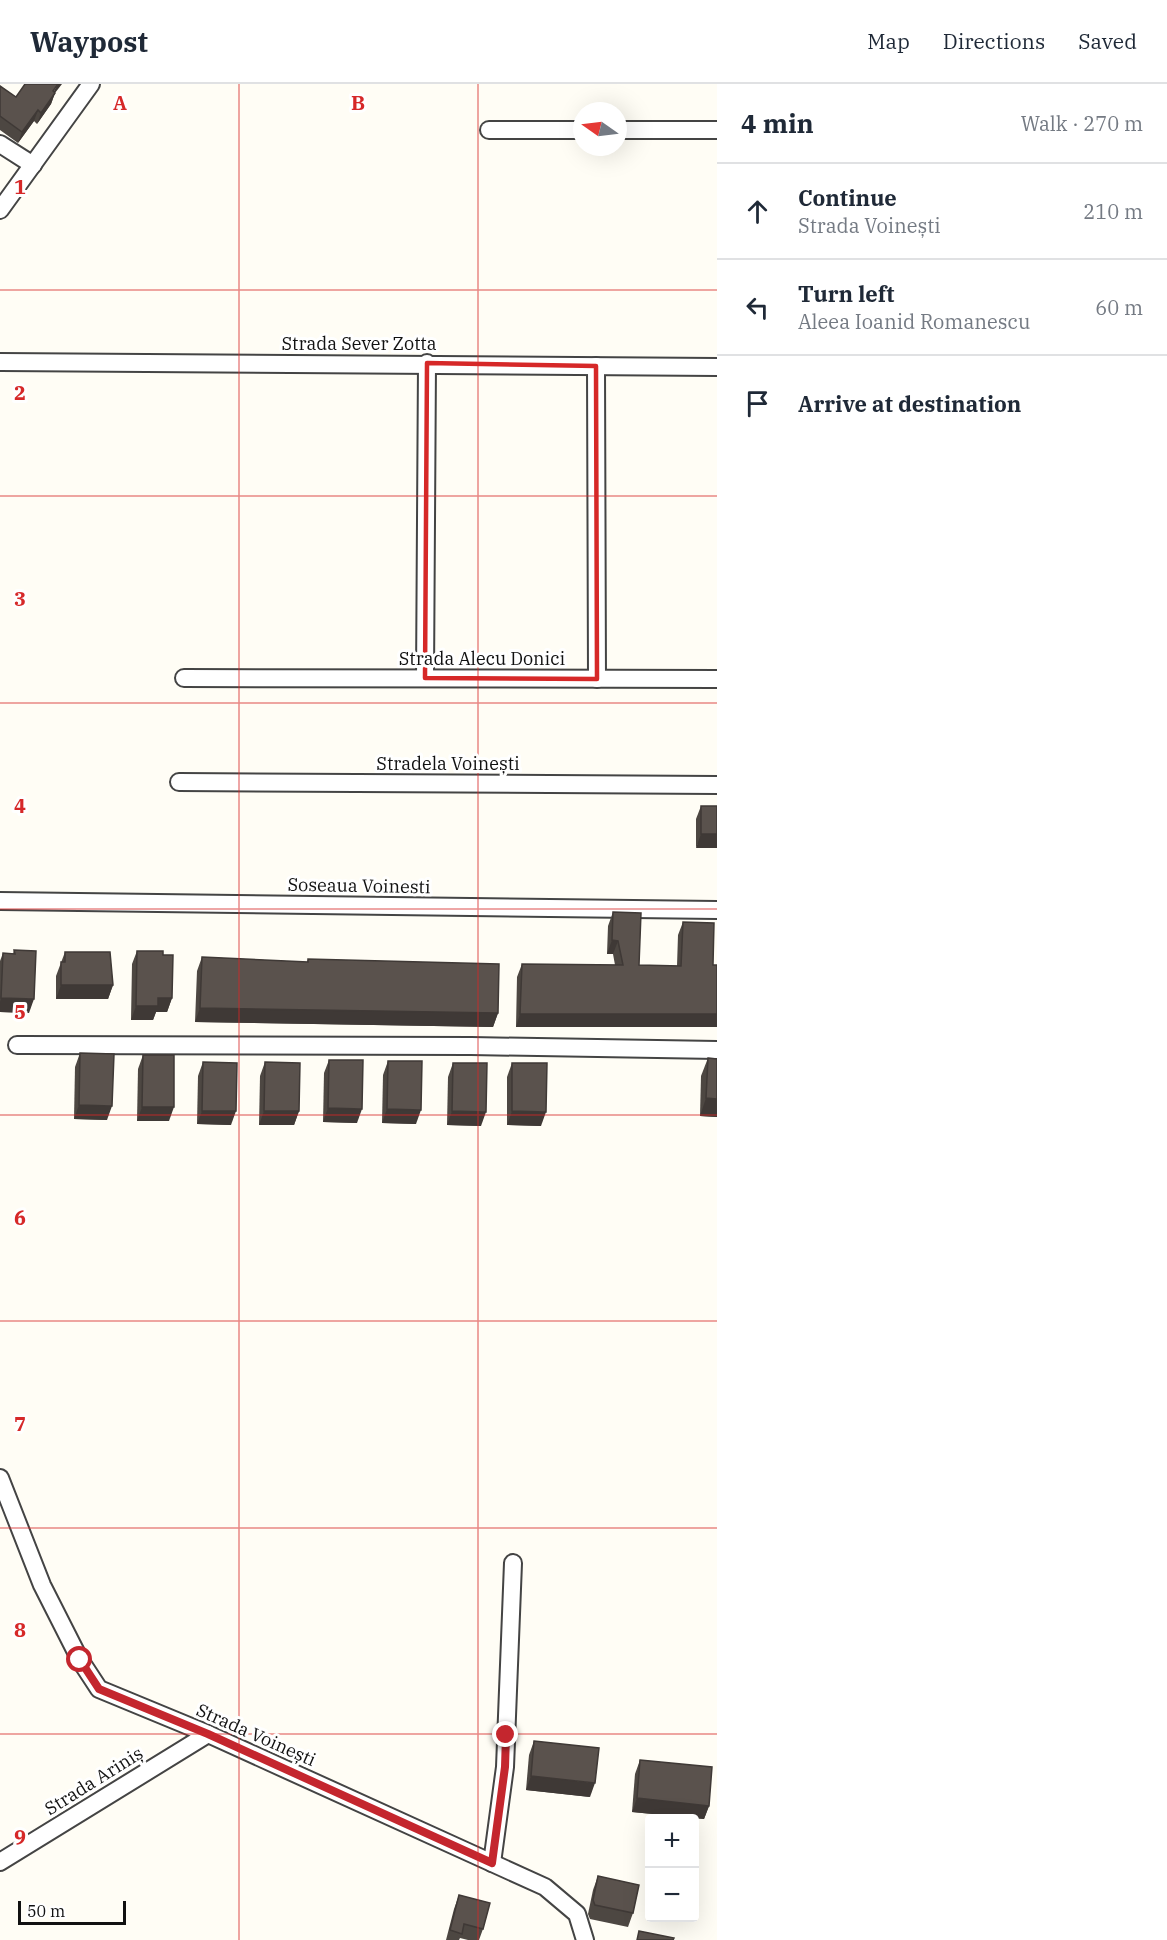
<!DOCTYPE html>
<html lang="en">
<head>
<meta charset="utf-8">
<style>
	body { margin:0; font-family:"IBM Plex Serif",serif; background:#f2f2f3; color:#1f2937 }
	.controls { position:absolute; right:18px; bottom:18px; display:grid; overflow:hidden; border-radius:6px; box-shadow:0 6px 24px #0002 }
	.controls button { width:54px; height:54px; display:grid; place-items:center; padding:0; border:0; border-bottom:2px solid #e0e1e3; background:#fff; color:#1f2937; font:30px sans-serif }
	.compass { position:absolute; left:573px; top:18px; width:54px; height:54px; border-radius:50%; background:#fff; box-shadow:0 6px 24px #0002; rotate:284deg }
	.scale { position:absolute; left:18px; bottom:15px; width:108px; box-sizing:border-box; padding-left:6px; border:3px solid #111; border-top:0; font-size:16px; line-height:21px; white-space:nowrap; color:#111; -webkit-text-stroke:4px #fff; paint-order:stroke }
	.stop { position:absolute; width:18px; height:18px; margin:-14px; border:4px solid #c4262e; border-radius:50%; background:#fff }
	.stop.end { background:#c4262e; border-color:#fff; box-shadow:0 2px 6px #0008 }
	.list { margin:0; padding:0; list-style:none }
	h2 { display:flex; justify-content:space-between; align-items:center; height:78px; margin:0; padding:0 24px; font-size:26px }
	h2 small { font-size:20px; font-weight:400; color:#747a83 }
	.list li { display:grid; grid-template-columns:39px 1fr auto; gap:18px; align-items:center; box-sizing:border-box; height:96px; padding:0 24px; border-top:2px solid #e0e1e3 }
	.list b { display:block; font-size:22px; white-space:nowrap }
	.list p { margin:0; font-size:20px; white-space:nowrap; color:#747a83 }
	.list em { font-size:20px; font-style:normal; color:#747a83 }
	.icon { flex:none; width:33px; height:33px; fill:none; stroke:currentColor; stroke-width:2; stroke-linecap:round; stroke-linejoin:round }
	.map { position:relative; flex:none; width:717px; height:1856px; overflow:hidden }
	header { display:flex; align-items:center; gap:36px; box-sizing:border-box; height:84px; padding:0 30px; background:#fff; border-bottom:2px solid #e0e1e3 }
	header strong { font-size:28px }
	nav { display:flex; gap:33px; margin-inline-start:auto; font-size:21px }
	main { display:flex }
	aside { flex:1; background:#fff }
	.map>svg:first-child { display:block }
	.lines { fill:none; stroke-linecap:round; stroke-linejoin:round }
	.minor-casing { stroke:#444; stroke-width:20 }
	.minor { stroke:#fff; stroke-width:16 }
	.wall { fill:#4d4742 }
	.shaded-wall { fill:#3f3936 }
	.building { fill:#5a524d; stroke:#3f3936; stroke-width:1.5 }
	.route { stroke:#c4262e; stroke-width:8 }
	.marked { fill:none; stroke:#d62828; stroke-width:4.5; stroke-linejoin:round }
	.grid { fill:none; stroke:#d62828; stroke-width:1.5; stroke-opacity:0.55 }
	.labels { text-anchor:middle; stroke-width:6; stroke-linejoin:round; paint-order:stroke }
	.street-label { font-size:18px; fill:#111; stroke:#fff }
	.grid-label { font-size:20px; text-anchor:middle; font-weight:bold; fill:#d62828; stroke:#fff; stroke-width:6; stroke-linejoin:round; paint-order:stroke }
</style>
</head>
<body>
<header>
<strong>Waypost</strong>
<nav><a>Map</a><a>Directions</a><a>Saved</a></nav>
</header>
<main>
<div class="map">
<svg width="717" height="1856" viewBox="0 0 717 1856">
	<rect width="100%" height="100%" fill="#fffdf5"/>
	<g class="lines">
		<defs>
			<g id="minor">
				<polyline points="489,46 582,46"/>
				<polyline points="618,46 717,46"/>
				<polyline points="0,60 33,81"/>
				<polyline points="0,126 91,0"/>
				<polyline points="0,278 717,283"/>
				<polyline points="596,282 597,595"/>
				<polyline points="184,594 717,595"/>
				<polyline points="425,594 427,279"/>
				<polyline points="179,698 717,701"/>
				<polyline points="0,817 717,826"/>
				<polyline points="17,961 471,962 717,966"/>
				<polyline points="0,1394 42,1501 80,1576 99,1605 208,1650 545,1803 577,1830 585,1856"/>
				<polyline points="0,1778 208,1650"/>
				<polyline points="492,1779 505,1683 513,1479"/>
			</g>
		</defs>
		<!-- minor casing -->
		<use href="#minor" class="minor-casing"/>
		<!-- minor -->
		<use href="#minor" class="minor"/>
	</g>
	<!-- wall -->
	<g class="wall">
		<polygon points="0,2 16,13 55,9 51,20 37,40 34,37 18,59 0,46"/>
		<polygon points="701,722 717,722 696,764 696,735"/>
		<polygon points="613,828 639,881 677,882 678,851 683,838 702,943 516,943 517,893 522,880 615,881 613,870 607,870 608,842"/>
		<polygon points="14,866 29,929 0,928 0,877 3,869 13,870"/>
		<polygon points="137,867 163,871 172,914 167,928 156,928 153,936 131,936 132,880"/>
		<polygon points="65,868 113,901 108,915 56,915 56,892"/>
		<polygon points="202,873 307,878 308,875 498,929 493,943 195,938 197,887"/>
		<polygon points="80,969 107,1036 74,1035 75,983"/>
		<polygon points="143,971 169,1037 137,1037 138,985"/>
		<polygon points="708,974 717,975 717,1033 700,1032 701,992"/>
		<polygon points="329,976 357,1039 323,1038 324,989"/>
		<polygon points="388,977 416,1040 382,1039 383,991"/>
		<polygon points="203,978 231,1041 197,1040 198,992"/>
		<polygon points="265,978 299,1027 294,1041 259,1041 260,992"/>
		<polygon points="453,979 481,1042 447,1041 448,993"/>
		<polygon points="512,979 541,1042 507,1041 507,993"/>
		<polygon points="534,1657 590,1713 526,1706 529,1671"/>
		<polygon points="640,1676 709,1722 704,1735 632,1728 635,1690"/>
		<polygon points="598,1792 633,1829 628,1843 590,1835 588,1830 593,1806"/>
		<polygon points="459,1811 483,1845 479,1856 468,1856 460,1854 459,1856 446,1856 454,1825"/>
	</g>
	<!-- shaded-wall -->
	<g class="shaded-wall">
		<polygon points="58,0 62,0 55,9 51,20 37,40 41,29"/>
		<polygon points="38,26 34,37 18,59 22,48"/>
		<polygon points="701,750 717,750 717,764 696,764"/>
		<polygon points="612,856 618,857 613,870 607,870"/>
		<polygon points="61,901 113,901 108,915 56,915"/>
		<polygon points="1,914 34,915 29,929 0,928 0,918"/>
		<polygon points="158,914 172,914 167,928 156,928 153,936 131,936 136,922"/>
		<polygon points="200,924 498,929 493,943 195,938"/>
		<polygon points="520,930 717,930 717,943 516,943"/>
		<polygon points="706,1014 717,1015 717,1033 700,1032"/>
		<polygon points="79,1021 112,1022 107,1036 74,1035"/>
		<polygon points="142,1023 174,1023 169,1037 137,1037"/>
		<polygon points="328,1024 362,1025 357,1039 323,1038"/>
		<polygon points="387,1025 421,1026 416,1040 382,1039"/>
		<polygon points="202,1027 236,1027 231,1041 197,1040"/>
		<polygon points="264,1027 299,1027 294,1041 259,1041"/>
		<polygon points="452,1027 486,1028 481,1042 447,1041"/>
		<polygon points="512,1027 546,1028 541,1042 507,1041"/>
		<polygon points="531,1692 595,1699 590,1713 526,1706"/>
		<polygon points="637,1714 709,1722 704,1735 632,1728"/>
	</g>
	<!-- building -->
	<g class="building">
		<polygon points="25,0 58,0 53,7 55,9 41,29 38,26 22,48 0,32 0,2 16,13"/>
		<rect x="701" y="722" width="16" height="28"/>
		<polygon points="613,828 641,829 639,881 681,882 683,838 714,839 713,881 717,881 717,930 520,930 522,880 623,881 618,857 612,856"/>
		<polygon points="14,866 36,867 34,915 1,914 3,869 15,870"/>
		<polygon points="137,867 163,867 163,871 173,871 172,914 158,914 158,922 136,922"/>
		<polygon points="65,868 110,868 113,901 61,901 61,878 65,878"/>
		<polygon points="202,873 308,878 308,875 499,880 498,929 200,924"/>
		<polygon points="80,969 114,970 112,1022 79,1021"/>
		<polygon points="143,971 174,971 174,1023 142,1023"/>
		<polygon points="708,974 717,975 717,1015 706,1014"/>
		<polygon points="329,976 363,976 362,1025 328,1024"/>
		<polygon points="388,977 422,977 421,1026 387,1025"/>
		<polygon points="203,978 237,979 236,1027 202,1027"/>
		<polygon points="265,978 300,979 299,1027 264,1027"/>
		<polygon points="453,979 487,979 486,1028 452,1027"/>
		<polygon points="512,979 547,979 546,1028 512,1027"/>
		<polygon points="534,1657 599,1664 595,1699 531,1692"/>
		<polygon points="640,1676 712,1683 709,1722 637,1714"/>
		<polygon points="598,1792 639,1801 633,1829 595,1821 593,1816"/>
		<polygon points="459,1811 490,1819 483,1845 464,1840 462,1850 450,1846"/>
		<polygon points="639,1847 674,1854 673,1856 637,1856"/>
	</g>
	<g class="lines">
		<!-- route -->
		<polyline class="route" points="80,1576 99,1605 208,1650 492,1779 505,1683 506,1651"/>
	</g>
	<!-- marked area -->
	<path class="marked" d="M427 279 596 282 597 595 425 594Z"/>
	<!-- grid -->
	<path class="grid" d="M239 0V1856M478 0V1856M0 206H717M0 412H717M0 619H717M0 825H717M0 1031H717M0 1237H717M0 1444H717M0 1650H717"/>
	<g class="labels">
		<!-- street labels -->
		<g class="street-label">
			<text x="359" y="266">Strada Sever Zotta</text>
			<text x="482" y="581">Strada Alecu Donici</text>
			<text x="448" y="686">Stradela Voinești</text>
			<text transform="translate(359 802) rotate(1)" y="6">Soseaua Voinesti</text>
			<text transform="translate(256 1651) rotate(24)" y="6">Strada Voinești</text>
			<text transform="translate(94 1697) rotate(-32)" y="6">Strada Ariniș</text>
		</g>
	</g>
	<g class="grid-label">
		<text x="120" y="26">A</text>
		<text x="358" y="26">B</text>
		<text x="20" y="110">1</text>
		<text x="20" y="316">2</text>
		<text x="20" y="522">3</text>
		<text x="20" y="729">4</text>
		<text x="20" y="935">5</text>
		<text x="20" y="1141">6</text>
		<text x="20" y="1347">7</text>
		<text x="20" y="1553">8</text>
		<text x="20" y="1760">9</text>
	</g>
</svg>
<div class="controls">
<button>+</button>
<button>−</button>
</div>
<svg class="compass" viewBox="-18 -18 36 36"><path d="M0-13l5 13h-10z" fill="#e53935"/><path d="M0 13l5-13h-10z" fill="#747a83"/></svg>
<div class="scale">50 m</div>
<div class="stop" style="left:80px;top:1576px"></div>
<div class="stop end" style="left:506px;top:1651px"></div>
</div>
<aside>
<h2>4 min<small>Walk · 270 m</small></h2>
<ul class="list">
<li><svg class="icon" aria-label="ahead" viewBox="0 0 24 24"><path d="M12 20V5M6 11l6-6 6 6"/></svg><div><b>Continue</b><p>Strada Voinești</p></div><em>210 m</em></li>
<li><svg class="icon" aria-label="left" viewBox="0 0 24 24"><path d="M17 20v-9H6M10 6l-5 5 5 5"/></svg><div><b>Turn left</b><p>Aleea Ioanid Romanescu</p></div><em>60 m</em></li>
<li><svg class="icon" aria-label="arrive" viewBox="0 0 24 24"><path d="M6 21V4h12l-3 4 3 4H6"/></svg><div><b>Arrive at destination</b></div></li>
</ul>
</aside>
</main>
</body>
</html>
